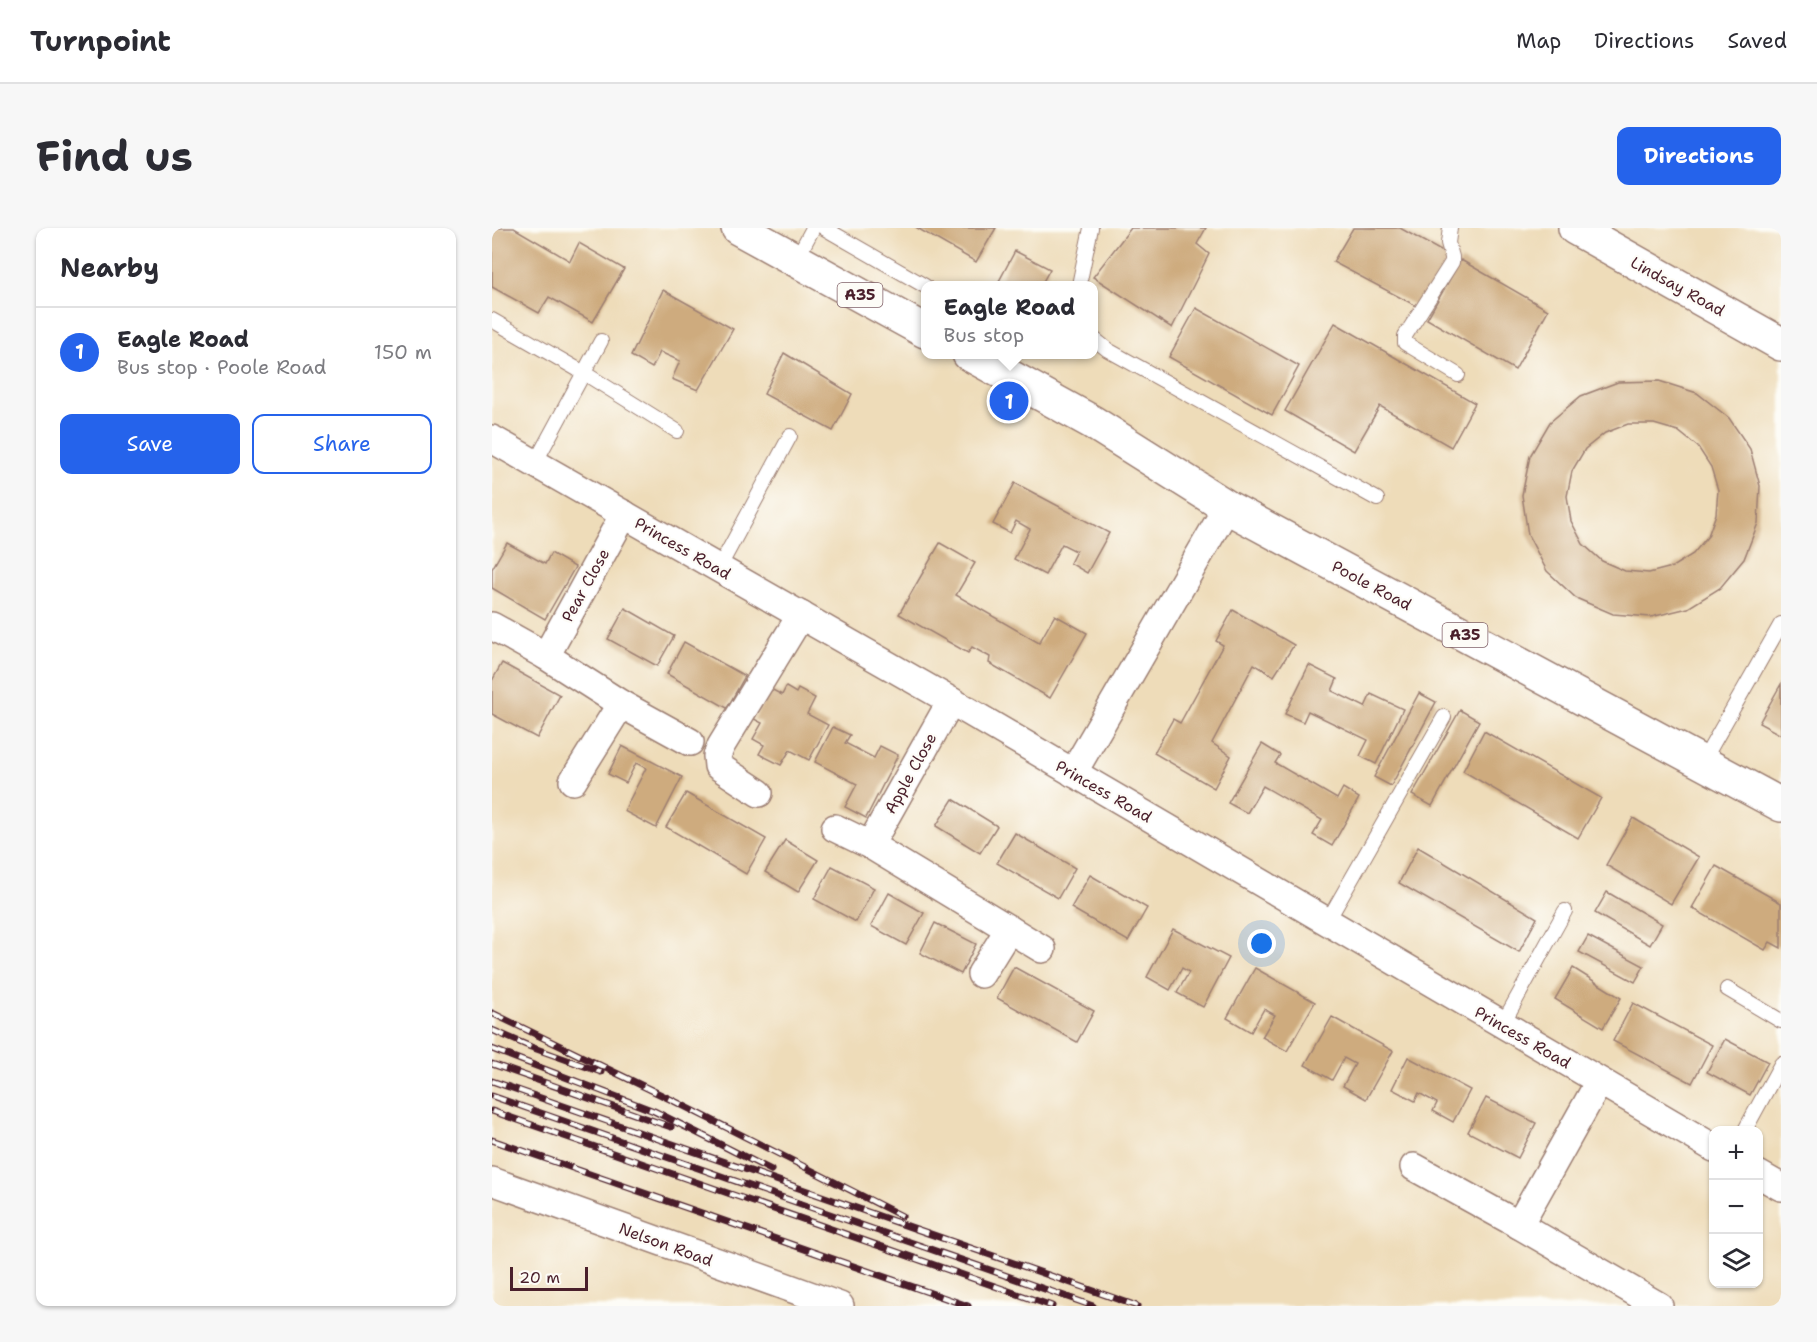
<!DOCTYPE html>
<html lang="en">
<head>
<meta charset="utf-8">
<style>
	body { margin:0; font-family:"Shantell Sans",sans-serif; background:#f7f7f7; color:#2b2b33 }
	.controls { position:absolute; right:18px; bottom:18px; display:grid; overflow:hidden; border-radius:12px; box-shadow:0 2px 4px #0004 }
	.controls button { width:54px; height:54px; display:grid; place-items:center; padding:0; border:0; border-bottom:2px solid #e1e1e2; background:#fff; color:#2b2b33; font:30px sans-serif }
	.scale { position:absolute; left:18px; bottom:15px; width:78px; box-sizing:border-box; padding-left:6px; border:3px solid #4a1f2b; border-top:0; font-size:16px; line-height:21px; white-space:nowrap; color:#4a1f2b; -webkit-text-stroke:4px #fdfcf7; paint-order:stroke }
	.you { position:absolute; left:770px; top:716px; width:21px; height:21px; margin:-15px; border:4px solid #fff; border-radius:50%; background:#1a73e8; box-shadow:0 0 0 9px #1a73e833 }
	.badge { display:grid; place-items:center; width:39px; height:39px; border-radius:50%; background:#2563eb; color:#fff; font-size:20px; font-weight:700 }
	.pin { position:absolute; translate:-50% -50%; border:3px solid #fff; box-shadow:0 2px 6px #0006 }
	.popup { position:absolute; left:429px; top:53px; width:177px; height:78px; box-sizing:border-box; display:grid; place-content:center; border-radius:12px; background:#fff; filter:drop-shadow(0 2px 4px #0005); font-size:20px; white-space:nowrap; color:#7c7c81 }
	.popup b { font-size:22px; color:#2b2b33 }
	.popup::after { content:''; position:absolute; left:50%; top:100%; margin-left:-12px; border:12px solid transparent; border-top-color:#fff }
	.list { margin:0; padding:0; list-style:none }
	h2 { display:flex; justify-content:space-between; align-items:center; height:78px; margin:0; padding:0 24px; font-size:26px }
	h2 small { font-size:20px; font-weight:400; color:#7c7c81 }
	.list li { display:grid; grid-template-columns:39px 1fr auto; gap:18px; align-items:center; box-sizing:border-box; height:90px; padding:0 24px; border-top:2px solid #e1e1e2 }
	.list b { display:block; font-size:22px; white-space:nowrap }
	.list p { margin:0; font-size:20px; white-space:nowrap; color:#7c7c81 }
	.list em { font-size:20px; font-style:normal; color:#7c7c81 }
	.actions { display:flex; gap:12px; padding:18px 24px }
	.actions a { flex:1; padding:14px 0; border:2px solid #2563eb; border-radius:12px; text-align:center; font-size:21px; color:#2563eb }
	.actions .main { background:#2563eb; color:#fff }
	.icon { flex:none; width:33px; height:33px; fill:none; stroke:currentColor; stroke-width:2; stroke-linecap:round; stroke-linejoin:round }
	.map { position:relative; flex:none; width:1289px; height:1078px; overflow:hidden; border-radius:12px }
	header { display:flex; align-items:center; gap:36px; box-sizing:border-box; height:84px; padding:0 30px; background:#fff; border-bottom:2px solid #e1e1e2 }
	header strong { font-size:28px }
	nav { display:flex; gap:33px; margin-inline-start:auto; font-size:21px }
	.intro { display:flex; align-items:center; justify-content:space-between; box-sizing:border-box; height:144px; padding:0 36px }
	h1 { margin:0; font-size:42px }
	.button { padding:15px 27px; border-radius:12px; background:#2563eb; color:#fff; font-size:21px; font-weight:700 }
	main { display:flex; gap:36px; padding:0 36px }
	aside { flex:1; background:#fff; border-radius:12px; box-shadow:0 2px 4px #0004 }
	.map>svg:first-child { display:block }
	.building { fill:#ceab7e; fill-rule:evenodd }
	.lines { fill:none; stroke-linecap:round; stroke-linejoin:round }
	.service-casing { stroke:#9c7e72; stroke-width:16 }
	.minor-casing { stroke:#9c7e72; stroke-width:30 }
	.tertiary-casing { stroke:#9c7e72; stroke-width:36 }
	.trunk-casing { stroke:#9c7e72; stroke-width:36 }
	.service { stroke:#fff; stroke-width:14 }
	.minor { stroke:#fff; stroke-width:27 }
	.tertiary { stroke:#fff; stroke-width:33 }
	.trunk { stroke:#fff; stroke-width:33 }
	.rail-casing { stroke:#4a1f2b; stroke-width:7 }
	.rail { stroke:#fdfcf7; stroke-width:4.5; stroke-dasharray:14; stroke-linecap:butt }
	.labels { text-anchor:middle; stroke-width:4.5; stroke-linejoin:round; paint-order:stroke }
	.shield { fill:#fdfcf7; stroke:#806168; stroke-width:1.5 }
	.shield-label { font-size:15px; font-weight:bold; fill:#4a1f2b }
	.street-label { font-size:16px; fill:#4a1f2b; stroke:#fdfcf7 }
</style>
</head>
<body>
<header>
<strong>Turnpoint</strong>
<nav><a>Map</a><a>Directions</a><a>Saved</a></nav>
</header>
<div class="intro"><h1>Find us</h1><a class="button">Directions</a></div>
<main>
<aside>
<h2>Nearby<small></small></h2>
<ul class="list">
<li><span class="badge">1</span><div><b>Eagle Road</b><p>Bus stop · Poole Road</p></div><em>150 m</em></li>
</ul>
<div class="actions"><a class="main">Save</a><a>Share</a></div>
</aside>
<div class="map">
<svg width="1289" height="1078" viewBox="0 0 1289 1078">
	<rect width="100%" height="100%" fill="#fdfcf7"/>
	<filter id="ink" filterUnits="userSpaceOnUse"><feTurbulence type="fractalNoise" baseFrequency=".0167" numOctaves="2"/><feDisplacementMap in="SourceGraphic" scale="12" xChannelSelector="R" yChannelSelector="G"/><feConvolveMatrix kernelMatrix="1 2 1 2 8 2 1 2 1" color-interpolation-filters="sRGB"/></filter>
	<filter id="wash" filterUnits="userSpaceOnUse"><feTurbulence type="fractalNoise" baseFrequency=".008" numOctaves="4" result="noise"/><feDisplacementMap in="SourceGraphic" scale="24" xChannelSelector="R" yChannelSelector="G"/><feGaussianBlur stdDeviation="1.35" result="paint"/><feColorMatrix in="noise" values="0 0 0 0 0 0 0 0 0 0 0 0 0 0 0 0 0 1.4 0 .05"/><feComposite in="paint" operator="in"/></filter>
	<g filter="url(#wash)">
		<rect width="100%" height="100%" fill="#eedcb9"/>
		<g id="blocks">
			<!-- building -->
			<g class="building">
				<polygon points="0,0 22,0 78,33 87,15 132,41 101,94 57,69 47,85 0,59"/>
				<polygon points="425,0 504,0 484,34"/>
				<polygon points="639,0 714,0 705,16 717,26 680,100 601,49"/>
				<polygon points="861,0 908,0 958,28 928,80 841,34"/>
				<polygon points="523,23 558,41 549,57 505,57"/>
				<polygon points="969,32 1056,82 1023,142 935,91"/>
				<polygon points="171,62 241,101 206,162 180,151 188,133 168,124 160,140 139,128"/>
				<polygon points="704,80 807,138 780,187 677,129"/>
				<polygon points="843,95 983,175 959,219 888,178 862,223 793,183"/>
				<polygon points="292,125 360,166 341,203 272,166"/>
				<path d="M1167 153 1205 165 1237 190 1258 221 1268 258 1266 295 1252 331 1228 360 1196 380 1159 389 1121 386 1084 370 1055 343 1036 307 1030 267 1038 228 1058 194 1089 168 1126 154ZM1136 196H1162L1186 203 1206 219 1219 239 1226 262 1224 286 1216 308 1201 326 1180 339 1157 345 1133 343 1110 333 1091 316 1079 293 1075 268 1080 243 1093 221 1113 205Z"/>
				<polygon points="523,255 617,305 595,345 578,335 584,323 570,316 553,347 522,331 538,301 524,293 518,305 501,296"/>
				<polygon points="15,315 53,336 59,325 83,339 53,391 0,360 0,341"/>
				<polygon points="448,315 483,335 464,367 547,415 563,387 595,405 558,470 497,435 498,429 480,419 476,425 407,386"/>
				<polygon points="133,380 182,408 165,438 116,411"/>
				<polygon points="741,382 802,417 782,448 762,436 720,515 739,528 722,560 662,525 681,491 688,495 731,417 724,413"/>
				<polygon points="192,414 253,448 235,480 175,446"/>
				<polygon points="10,435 68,467 45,510 0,486 0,453"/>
				<polygon points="817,437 845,451 840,463 873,479 879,466 911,481 884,536 868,528 876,512 816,483 811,494 793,486"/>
				<polygon points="1289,456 1289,507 1267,495"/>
				<polygon points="294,459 304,465 306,461 323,470 315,486 336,497 317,532 298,522 289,537 267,526 272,517 261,511 270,495 262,491 279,461 290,467"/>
				<polygon points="927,465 944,474 899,558 882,549"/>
				<polygon points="968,482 987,493 940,578 920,567"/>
				<polygon points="341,499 358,507 353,515 382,530 388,518 406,527 374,590 353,579 365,556 323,534"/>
				<polygon points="992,503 1109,570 1086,610 971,543"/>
				<polygon points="770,516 788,527 783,535 845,571 851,560 867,570 840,618 821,607 830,592 771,558 755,585 736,575"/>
				<polygon points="130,518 190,549 164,600 132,583 154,540 144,535 134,555 116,546"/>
				<polygon points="194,565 274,611 254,646 174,599"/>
				<polygon points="461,571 505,598 488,625 444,598"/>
				<polygon points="1141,590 1207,629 1179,676 1114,637"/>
				<polygon points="523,605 583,640 566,670 505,635"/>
				<polygon points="293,612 326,632 306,664 273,644"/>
				<polygon points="926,619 1045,690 1027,724 907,655"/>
				<polygon points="340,638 382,660 364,694 322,671"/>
				<polygon points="1224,638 1289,675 1289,720 1278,714 1273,722 1200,680"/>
				<polygon points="598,647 655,680 636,713 579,680"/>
				<polygon points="1115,664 1170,696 1158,717 1103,685"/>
				<polygon points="397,665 432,685 414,717 379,698"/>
				<polygon points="443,695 484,716 469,746 428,725"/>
				<polygon points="681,701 737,730 711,779 685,765 697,744 690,740 678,762 655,749"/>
				<polygon points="1096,708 1152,738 1143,754 1087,724"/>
				<polygon points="522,739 602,783 585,814 505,770"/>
				<polygon points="763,740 823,774 795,823 770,809 783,787 772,781 759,804 735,790"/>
				<polygon points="1081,740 1129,770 1111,800 1063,771"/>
				<polygon points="1141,775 1220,817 1200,855 1121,813"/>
				<polygon points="840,789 901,823 874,871 851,858 863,836 852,830 840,852 813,837"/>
				<polygon points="1233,811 1276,834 1258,867 1215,844"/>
				<polygon points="916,829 978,862 961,894 941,883 945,875 927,865 923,873 900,861"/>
				<polygon points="994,870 1044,895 1026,930 976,904"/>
			</g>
		</g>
	</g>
	<g filter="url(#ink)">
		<use href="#blocks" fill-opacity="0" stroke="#9c7e72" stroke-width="1.5"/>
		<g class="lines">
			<defs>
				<g id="service">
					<polyline points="332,0 433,58"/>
					<polyline points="958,0 956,15 960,29 960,34 913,108 913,115 966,147"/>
					<polyline points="304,32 321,0"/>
					<polyline points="587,57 599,0"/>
					<polyline points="0,92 92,145 185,203"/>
					<polyline points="601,110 616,122 885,271"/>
					<polyline points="43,235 109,113"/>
					<polyline points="227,340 298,208"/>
					<polyline points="1210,535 1289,396"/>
					<polyline points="835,694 952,489"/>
					<polyline points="1235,761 1289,793"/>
					<polyline points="1010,797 1073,683"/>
					<polyline points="1253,902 1289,836"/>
				</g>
				<g id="minor">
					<polyline points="0,211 459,473 1222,920"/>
					<polyline points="132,286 54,428 129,476 198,514"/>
					<polyline points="0,398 54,428"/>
					<polyline points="459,473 378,617 550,721"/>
					<polyline points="581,545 735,279"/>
					<polyline points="81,553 129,476"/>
					<polyline points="267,565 226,538 225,528 229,518 309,387"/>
					<polyline points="343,600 378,617"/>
					<polyline points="489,746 517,701"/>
					<polyline points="1107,854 1027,997 1167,1078"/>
					<polyline points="922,939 1027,997"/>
					<polyline points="1266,946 1289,959"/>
					<polyline points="0,953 348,1078"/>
				</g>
				<polyline id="tertiary" points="1083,0 1289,116"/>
				<g id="trunk">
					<polyline points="246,0 433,103"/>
					<polyline points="477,126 600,194 735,279 1289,577"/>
				</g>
			</defs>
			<!-- service casing -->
			<use href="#service" class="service-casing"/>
			<!-- minor casing -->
			<use href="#minor" class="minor-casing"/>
			<!-- tertiary casing -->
			<use href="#tertiary" class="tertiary-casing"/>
			<!-- trunk casing -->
			<use href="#trunk" class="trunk-casing"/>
			<!-- service -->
			<use href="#service" class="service"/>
			<!-- minor -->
			<use href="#minor" class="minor"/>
			<!-- tertiary -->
			<use href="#tertiary" class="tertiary"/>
			<!-- trunk -->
			<use href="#trunk" class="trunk"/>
			<defs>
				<g id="rail">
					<polyline points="0,785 182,873 410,988"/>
					<polyline points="0,802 39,819 109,844"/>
					<polyline points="0,821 162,883 279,942"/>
					<polyline points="0,836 179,899"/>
					<polyline points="0,853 645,1078"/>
					<polyline points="0,868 601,1078"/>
					<polyline points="0,883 560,1078"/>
					<polyline points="0,912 476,1078"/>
				</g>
			</defs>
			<!-- rail casing -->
			<use href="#rail" class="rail-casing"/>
			<!-- rail -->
			<use href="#rail" class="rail"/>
		</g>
	</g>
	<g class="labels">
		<!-- shield labels -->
		<g class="shield">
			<rect x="345.5" y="55" width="45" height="24" rx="4.5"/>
			<rect x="950.5" y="395" width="45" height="24" rx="4.5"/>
		</g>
		<g class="shield-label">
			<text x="368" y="72">A35</text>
			<text x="973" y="412">A35</text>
		</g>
		<!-- street labels -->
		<g class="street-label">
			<text transform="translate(1186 58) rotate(29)" y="6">Lindsay Road</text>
			<text transform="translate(191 320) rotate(30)" y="6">Princess Road</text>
			<text transform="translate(93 357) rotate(-61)" y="6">Pear Close</text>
			<text transform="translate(880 357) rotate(28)" y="6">Poole Road</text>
			<text transform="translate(418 545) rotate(-61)" y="6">Apple Close</text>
			<text transform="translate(612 563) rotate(30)" y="6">Princess Road</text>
			<text transform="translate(1031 809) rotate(30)" y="6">Princess Road</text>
			<text transform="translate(174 1016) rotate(20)" y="6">Nelson Road</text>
		</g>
	</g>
</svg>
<div class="controls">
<button>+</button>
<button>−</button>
<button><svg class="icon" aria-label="layers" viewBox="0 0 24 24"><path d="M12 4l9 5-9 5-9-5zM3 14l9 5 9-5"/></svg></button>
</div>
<div class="scale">20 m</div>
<div class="you"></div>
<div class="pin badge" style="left:517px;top:173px">1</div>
<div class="popup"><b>Eagle Road</b>Bus stop</div>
</div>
</main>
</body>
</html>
